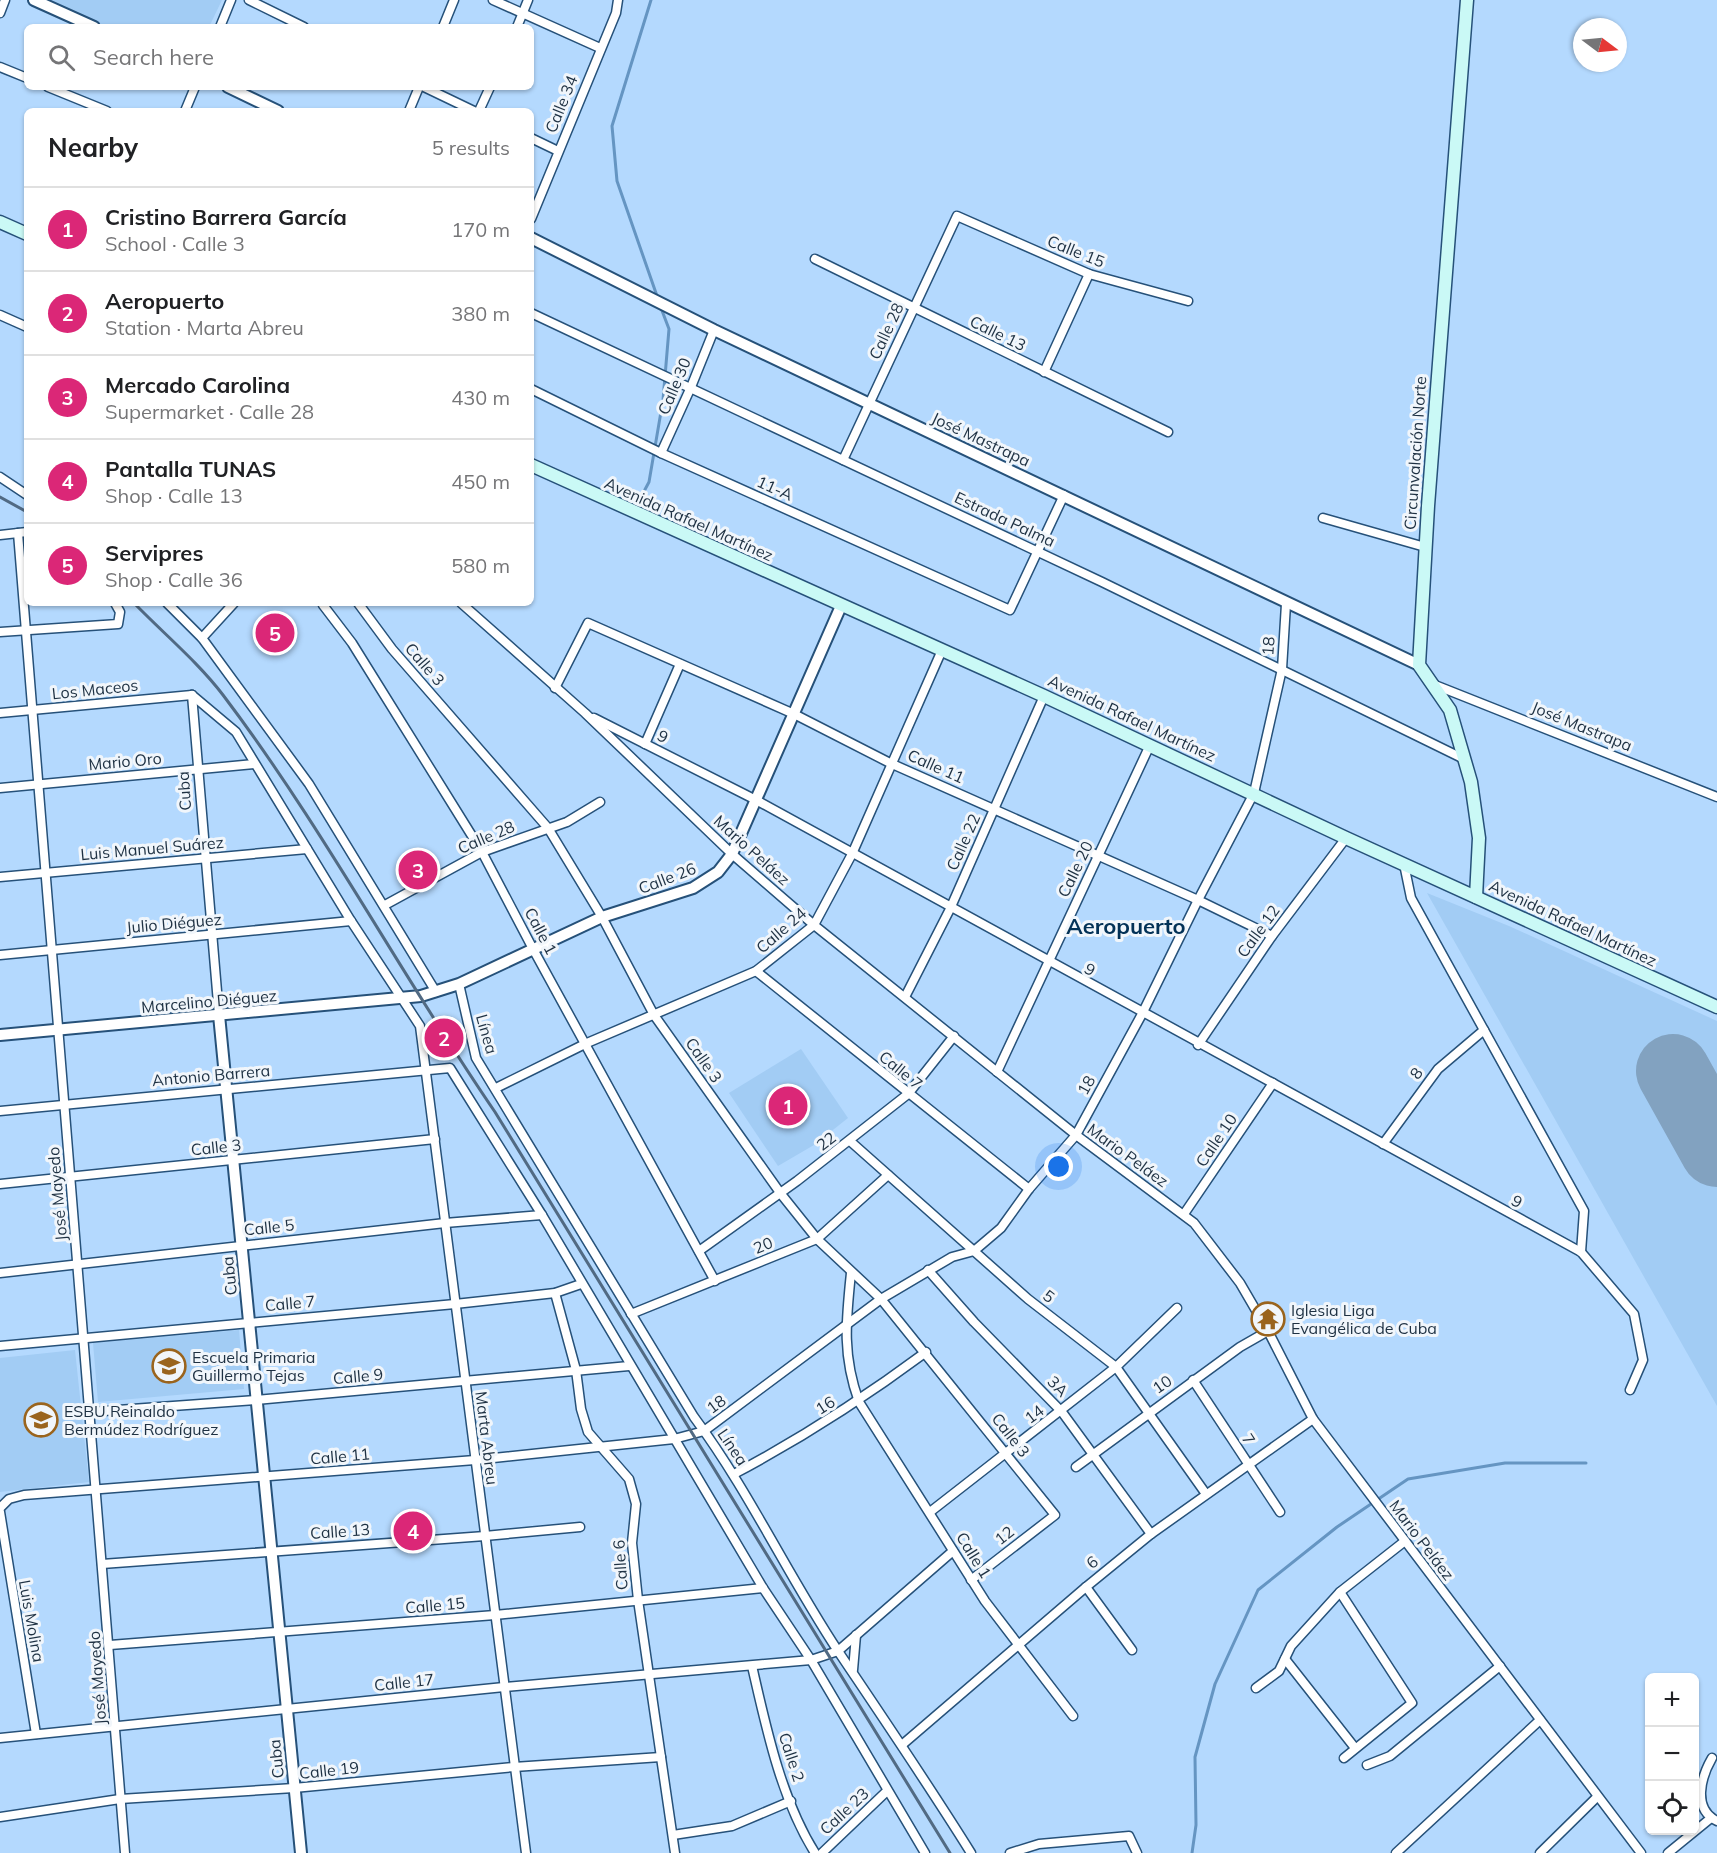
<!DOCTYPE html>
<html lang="en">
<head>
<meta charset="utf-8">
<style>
	body { margin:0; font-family:Mulish,sans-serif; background:#f6f6f6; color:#202124 }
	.controls { position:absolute; right:18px; bottom:18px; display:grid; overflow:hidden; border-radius:9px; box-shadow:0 2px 4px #0004 }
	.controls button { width:54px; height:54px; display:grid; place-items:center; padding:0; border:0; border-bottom:2px solid #e0e0e0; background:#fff; color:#202124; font:30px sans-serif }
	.compass { position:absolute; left:1573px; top:18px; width:54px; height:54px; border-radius:50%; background:#fff; box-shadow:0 2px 4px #0004; rotate:106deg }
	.you { position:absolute; left:1059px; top:1167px; width:21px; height:21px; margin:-15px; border:4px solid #fff; border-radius:50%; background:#1a73e8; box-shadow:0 0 0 9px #1a73e833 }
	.badge { display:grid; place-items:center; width:39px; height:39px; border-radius:50%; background:#db2777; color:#fff; font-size:20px; font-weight:700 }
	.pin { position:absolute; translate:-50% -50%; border:3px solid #fff; box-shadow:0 2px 6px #0006 }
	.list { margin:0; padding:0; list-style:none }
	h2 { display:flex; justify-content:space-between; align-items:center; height:78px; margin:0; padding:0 24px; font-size:26px }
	h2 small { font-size:20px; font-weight:400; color:#757577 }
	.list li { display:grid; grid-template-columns:39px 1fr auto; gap:18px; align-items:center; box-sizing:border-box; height:84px; padding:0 24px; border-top:2px solid #e0e0e0 }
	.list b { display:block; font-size:22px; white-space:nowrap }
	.list p { margin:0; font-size:20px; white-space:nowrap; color:#757577 }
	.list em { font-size:20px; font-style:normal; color:#757577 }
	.icon { flex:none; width:33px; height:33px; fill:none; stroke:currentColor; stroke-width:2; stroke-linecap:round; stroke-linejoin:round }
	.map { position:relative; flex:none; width:1717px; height:1853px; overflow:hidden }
	.search { position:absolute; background:#fff; box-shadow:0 2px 4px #0004; left:24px; top:24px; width:510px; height:66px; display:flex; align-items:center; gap:15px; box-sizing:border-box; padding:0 21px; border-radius:9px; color:#757577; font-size:22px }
	.panel { position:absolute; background:#fff; box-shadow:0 2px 4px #0004; left:24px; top:108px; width:510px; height:498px; border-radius:9px }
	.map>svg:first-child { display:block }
	.built { fill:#a2ccf4 }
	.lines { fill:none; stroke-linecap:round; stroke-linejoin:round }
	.stream { stroke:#6595c2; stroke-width:3 }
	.runway { stroke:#82a2c0; stroke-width:74 }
	.minor-casing { stroke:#265179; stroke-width:11 }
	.tertiary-casing { stroke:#265179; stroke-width:14 }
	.secondary-casing { stroke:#265179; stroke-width:15 }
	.minor { stroke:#fff; stroke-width:8 }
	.tertiary { stroke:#fff; stroke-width:10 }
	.secondary { stroke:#caf9f6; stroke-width:12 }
	.rail { stroke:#516a83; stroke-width:3 }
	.labels { text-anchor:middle; stroke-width:6; stroke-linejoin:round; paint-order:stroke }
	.street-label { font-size:16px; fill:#1e3143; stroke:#f1f6fb }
	.poi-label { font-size:16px; fill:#1e3143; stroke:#f1f6fb; text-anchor:start }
	.district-label { font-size:22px; font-weight:bold; fill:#033257; stroke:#f1f6fb }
</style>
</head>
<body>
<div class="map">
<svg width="1717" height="1853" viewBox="0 0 1717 1853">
	<rect width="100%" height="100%" fill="#b4d9fe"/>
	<!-- built -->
	<g class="built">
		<polygon points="48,0 222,0 209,27 108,27"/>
		<polygon points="1427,893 1509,926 1717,1021 1717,1406"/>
		<polygon points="801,1049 848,1118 814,1145 778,1166 729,1093"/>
		<polygon points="239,1330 244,1389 98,1402 93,1343"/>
		<polygon points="75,1350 89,1482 0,1492 0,1358"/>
	</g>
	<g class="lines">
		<!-- stream -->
		<g class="stream">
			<polyline points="651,0 612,126 617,181 657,296"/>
			<polyline points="641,497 649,482 663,400 669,329 661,308"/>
			<polyline points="1192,1853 1196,1825 1195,1757 1215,1684 1258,1590 1337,1527 1408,1479 1505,1463 1586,1463"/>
		</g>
		<!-- runway -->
		<polyline class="runway" points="1673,1071 1717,1150"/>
		<defs>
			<g id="minor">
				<polyline points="249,0 304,27"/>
				<polyline points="493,0 600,48"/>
				<polyline points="0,13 5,0"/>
				<polyline points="220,27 231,0"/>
				<polyline points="443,27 454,0"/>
				<polyline points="517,27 528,0"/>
				<polyline points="0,67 27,78"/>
				<polyline points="48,87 107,111"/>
				<polyline points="424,87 474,111"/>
				<polyline points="185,111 195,87"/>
				<polyline points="409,111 419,87"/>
				<polyline points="479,111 490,87"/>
				<polyline points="531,138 558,151"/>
				<polyline points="531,219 616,13 618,0"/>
				<polyline points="815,259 1168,432"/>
				<polyline points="531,313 1102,582 1464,759"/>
				<polyline points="0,315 27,327"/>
				<polyline points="1044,372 1089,274"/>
				<polyline points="531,389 661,453 1010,610 1064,495"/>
				<polyline points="661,453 691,387 714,330"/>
				<polyline points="843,460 957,216 1089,274 1188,301"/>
				<polyline points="0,477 27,495"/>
				<polyline points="1323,518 1425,547"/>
				<polyline points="18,533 125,1853"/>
				<polyline points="0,535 27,532"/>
				<polyline points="167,603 202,638 309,784 436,992"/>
				<polyline points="326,603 323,605 352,643 482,852 533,949 715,1281"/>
				<polyline points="358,603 392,649 548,828 602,917 654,1015 781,1194 817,1239 881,1299 1055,1515 971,1580"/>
				<polyline points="461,603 585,713 732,854 814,925 1076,1135 1194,1223 1240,1283 1268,1331 1313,1419 1641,1853"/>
				<polyline points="0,632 118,624 120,612 115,603"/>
				<polyline points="202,638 234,603"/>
				<polyline points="1435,685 1717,797"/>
				<polyline points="555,688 588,623 794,714 890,763 1198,900 1272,936"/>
				<polyline points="192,695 236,732 351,921 420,1026 526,1853"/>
				<polyline points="192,695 219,1015"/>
				<polyline points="0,713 192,695"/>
				<polyline points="594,718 756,800 1581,1252 1634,1314 1643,1360 1630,1390"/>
				<polyline points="645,744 680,664"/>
				<polyline points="0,788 254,764"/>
				<polyline points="1404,864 1411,898 1584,1211 1581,1252"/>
				<polyline points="0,877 307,849"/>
				<polyline points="385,905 482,852 567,822 600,802"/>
				<polyline points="0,955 351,921"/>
				<polyline points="756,971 1029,1189"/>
				<path d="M459 984 476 1058 694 1417C749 1491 787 1574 838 1651 883 1718 928 1784 971 1853"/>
				<polyline points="905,997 950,909 1044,696"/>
				<polyline points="1198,1045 1272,936 1346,838"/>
				<polyline points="997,1072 1150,745"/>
				<polyline points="496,1088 587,1043 756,971 814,925 852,854 942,650"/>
				<polyline points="0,1111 450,1068 542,1215 763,1588 811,1660 925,1853"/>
				<polyline points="850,1141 1028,1299 1116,1367 1206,1494"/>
				<polyline points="1383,1144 1438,1069 1484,1030"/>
				<polyline points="0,1184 435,1139"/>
				<polyline points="1184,1214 1273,1083"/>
				<polyline points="699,1251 797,1181 908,1094 954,1036"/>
				<polyline points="928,1270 974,1322 1062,1412 1151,1534"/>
				<polyline points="0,1273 445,1223 542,1215"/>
				<path d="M851 1273C846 1321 842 1355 859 1402L985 1601 1073 1716"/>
				<polyline points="555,1293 576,1370 581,1409 588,1432 629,1479 636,1504 632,1543 638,1600 675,1853"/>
				<polyline points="631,1314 817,1239 888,1175"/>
				<polyline points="0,1346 455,1304 555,1293 581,1284"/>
				<polyline points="1193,1380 1280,1512"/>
				<polyline points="90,1412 256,1400 629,1366"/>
				<polyline points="1076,1467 1240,1347 1268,1331"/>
				<path d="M734 1474C802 1438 864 1398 926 1352"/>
				<polyline points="0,1508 9,1499 24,1495 475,1460 674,1439 704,1431 881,1299 952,1257 974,1251 1001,1228 1029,1189 1076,1135 1142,1014 1198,900 1254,793 1282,669 1286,604"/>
				<polyline points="0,1512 36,1734"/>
				<polyline points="930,1512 1116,1367 1177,1308"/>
				<polyline points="102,1564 485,1536 580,1527"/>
				<polyline points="1086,1587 1132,1650"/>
				<polyline points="1340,1592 1412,1703 1344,1758"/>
				<polyline points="110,1645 495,1615 763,1588"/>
				<polyline points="1285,1659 1355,1748"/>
				<path d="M752 1666C766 1727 781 1799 815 1853"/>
				<polyline points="853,1670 856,1635"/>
				<polyline points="1256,1688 1279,1671 1291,1646 1340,1592 1405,1541"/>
				<polyline points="0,1738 504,1687 811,1660 838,1651 953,1551"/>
				<polyline points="903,1744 1086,1587 1151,1534 1313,1419"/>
				<path d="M1712 1758C1701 1777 1692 1809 1717 1821"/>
				<polyline points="1367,1765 1390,1756 1500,1666"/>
				<polyline points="0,1817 120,1799 294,1788 514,1767 661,1757"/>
				<polyline points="673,1835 732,1826 791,1801"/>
				<polyline points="822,1853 887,1791"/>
				<polyline points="1010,1853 1039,1844 1129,1836 1137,1853"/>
				<polyline points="1396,1853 1540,1720"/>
				<polyline points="1540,1853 1597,1797"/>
				<polyline points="1668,1853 1711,1818"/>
			</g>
			<g id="tertiary">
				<polyline points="34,0 94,27"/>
				<polyline points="228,87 278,111"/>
				<polyline points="531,238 714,330 1419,665"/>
				<polyline points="219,1015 301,1853"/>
				<polyline points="0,1035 421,996 459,984 602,917 693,888 718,872 732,854 841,606"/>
			</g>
			<g id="secondary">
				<polyline points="1467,0 1428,506 1419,665 1450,710 1471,782 1479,838 1476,897"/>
				<polyline points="0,222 27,234"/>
				<polyline points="531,465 1044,696 1346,838 1717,1007"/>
			</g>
		</defs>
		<!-- minor casing -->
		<use href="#minor" class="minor-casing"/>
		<!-- tertiary casing -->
		<use href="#tertiary" class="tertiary-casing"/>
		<!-- secondary casing -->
		<use href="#secondary" class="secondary-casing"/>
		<!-- minor -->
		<use href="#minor" class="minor"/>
		<!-- tertiary -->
		<use href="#tertiary" class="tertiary"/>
		<!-- secondary -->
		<use href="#secondary" class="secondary"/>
		<!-- rail -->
		<g class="rail">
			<polyline points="0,497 27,512"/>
			<path d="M134 603C163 633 198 662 223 695 323 827 401 975 495 1112L950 1853"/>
		</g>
	</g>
	<!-- icons -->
	<defs>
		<symbol id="temple-ring" viewBox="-11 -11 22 22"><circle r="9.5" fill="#f1f6fb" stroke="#9a641d" stroke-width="1.5"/><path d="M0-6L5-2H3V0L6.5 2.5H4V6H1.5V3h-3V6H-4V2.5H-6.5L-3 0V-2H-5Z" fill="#9a641d"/></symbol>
		<symbol id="school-ring" viewBox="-11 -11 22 22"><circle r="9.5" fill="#f1f6fb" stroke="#9a641d" stroke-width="1.5"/><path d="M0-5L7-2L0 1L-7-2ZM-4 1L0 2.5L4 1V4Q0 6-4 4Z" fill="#9a641d"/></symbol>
	</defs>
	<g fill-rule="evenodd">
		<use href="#temple-ring" x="1249" y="1300" width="38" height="38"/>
		<use href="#school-ring" x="150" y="1347" width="38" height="38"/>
		<use href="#school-ring" x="22" y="1401" width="38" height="38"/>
	</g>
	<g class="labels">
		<!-- street labels -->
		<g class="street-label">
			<text transform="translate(561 104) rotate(-68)" y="6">Calle 34</text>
			<text transform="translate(1076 251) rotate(22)" y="6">Calle 15</text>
			<text transform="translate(886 331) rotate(-65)" y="6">Calle 28</text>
			<text transform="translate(998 333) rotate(26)" y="6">Calle 13</text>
			<text transform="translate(674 386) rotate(-67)" y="6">Calle 30</text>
			<text transform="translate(981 439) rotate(25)" y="6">José Mastrapa</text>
			<text transform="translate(1415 453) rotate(-86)" y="6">Circunvalación Norte</text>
			<text transform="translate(775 488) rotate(24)" y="6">11-A</text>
			<text transform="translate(689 519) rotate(24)" y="6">Avenida Rafael Martínez</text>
			<text transform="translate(1005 519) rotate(25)" y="6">Estrada Palma</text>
			<text transform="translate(1268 646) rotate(-86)" y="6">18</text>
			<text transform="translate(425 664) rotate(49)" y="6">Calle 3</text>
			<text transform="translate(95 689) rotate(-6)" y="6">Los Maceos</text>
			<text transform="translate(1132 718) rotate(25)" y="6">Avenida Rafael Martínez</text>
			<text transform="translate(1582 726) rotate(22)" y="6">José Mastrapa</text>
			<text transform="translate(663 736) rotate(27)" y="6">9</text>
			<text transform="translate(125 761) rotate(-5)" y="6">Mario Oro</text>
			<text transform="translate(936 766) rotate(24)" y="6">Calle 11</text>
			<text transform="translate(184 791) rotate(-94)" y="6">Cuba</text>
			<text transform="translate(486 837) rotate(-23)" y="6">Calle 28</text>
			<text transform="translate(963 842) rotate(-66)" y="6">Calle 22</text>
			<text transform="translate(152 848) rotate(-5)" y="6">Luis Manuel Suárez</text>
			<text transform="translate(752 850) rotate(42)" y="6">Mario Peláez</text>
			<text transform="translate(1075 869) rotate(-64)" y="6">Calle 20</text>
			<text transform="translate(667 878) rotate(-21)" y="6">Calle 26</text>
			<text transform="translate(174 923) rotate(-5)" y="6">Julio Diéguez</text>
			<text transform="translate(1573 923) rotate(25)" y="6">Avenida Rafael Martínez</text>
			<text transform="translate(781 930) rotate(-41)" y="6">Calle 24</text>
			<text transform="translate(541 931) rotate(62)" y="6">Calle 1</text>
			<text transform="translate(1258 931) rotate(-54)" y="6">Calle 12</text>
			<text transform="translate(1090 969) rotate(29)" y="6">9</text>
			<text transform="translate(209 1001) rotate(-5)" y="6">Marcelino Diéguez</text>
			<text transform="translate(487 1034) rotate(74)" y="6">Línea</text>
			<text transform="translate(704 1060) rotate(55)" y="6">Calle 3</text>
			<text transform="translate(901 1070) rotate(39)" y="6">Calle 7</text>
			<text transform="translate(1416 1073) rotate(-54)" y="6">8</text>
			<text transform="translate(211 1075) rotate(-5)" y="6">Antonio Barrera</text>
			<text transform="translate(1086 1085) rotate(-61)" y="6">18</text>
			<text transform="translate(1216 1140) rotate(-56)" y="6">Calle 10</text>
			<text transform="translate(826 1141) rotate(-37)" y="6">22</text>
			<text transform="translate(216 1147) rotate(-6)" y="6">Calle 3</text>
			<text transform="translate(1128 1155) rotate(36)" y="6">Mario Peláez</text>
			<text transform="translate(57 1194) rotate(-95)" y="6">José Mayedo</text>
			<text transform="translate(1517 1201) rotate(29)" y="6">9</text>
			<text transform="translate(269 1227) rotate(-6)" y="6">Calle 5</text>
			<text transform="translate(763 1245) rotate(-22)" y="6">20</text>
			<text transform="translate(229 1276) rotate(-96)" y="6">Cuba</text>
			<text transform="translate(1049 1296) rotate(38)" y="6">5</text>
			<text transform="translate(290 1303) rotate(-5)" y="6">Calle 7</text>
			<text transform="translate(358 1376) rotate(-5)" y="6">Calle 9</text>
			<text transform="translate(1162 1384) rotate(-35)" y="6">10</text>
			<text transform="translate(1058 1386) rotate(46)" y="6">3A</text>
			<text transform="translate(716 1404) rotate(-36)" y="6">18</text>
			<text transform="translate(825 1405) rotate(-32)" y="6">16</text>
			<text transform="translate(1034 1414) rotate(-37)" y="6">14</text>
			<text transform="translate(1011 1435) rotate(52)" y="6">Calle 3</text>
			<text transform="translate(487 1438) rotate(83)" y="6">Marta Abreu</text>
			<text transform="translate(1249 1439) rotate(57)" y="6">7</text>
			<text transform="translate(733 1447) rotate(56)" y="6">Línea</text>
			<text transform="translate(340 1456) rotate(-5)" y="6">Calle 11</text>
			<text transform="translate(340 1531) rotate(-4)" y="6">Calle 13</text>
			<text transform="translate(1004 1535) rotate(-38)" y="6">12</text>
			<text transform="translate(1422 1540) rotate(53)" y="6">Mario Peláez</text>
			<text transform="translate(974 1555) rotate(58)" y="6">Calle 1</text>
			<text transform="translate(1092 1562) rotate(-39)" y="6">6</text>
			<text transform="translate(620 1565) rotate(-94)" y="6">Calle 6</text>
			<text transform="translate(435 1605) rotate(-5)" y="6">Calle 15</text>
			<text transform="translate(32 1621) rotate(80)" y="6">Luis Molina</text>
			<text transform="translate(97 1678) rotate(-94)" y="6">José Mayedo</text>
			<text transform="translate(404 1682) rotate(-6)" y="6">Calle 17</text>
			<text transform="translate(792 1757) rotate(72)" y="6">Calle 2</text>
			<text transform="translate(276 1759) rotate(-96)" y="6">Cuba</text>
			<text transform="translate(329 1770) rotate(-6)" y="6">Calle 19</text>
			<text transform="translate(844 1811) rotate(-43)" y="6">Calle 23</text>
		</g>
		<!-- poi labels -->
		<g class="poi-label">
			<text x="1291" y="1316">Iglesia Liga<tspan x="1291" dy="18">Evangélica de Cuba</tspan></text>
			<text x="192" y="1363">Escuela Primaria<tspan x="192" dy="18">Guillermo Tejas</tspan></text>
			<text x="64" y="1417">ESBU Reinaldo<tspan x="64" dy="18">Bermúdez Rodríguez</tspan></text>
		</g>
		<!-- district labels -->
		<g class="district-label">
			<text x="1126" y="934">Aeropuerto</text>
		</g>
	</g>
</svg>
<div class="controls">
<button>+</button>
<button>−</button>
<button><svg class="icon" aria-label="locate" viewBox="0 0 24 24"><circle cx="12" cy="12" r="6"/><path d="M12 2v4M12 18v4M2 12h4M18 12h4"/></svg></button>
</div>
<svg class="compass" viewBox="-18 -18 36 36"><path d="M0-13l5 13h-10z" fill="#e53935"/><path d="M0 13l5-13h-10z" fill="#757577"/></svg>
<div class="you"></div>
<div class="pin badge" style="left:788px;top:1106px">1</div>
<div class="pin badge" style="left:444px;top:1038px">2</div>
<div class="pin badge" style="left:418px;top:870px">3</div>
<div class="pin badge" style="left:413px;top:1531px">4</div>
<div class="pin badge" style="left:275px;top:633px">5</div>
<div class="search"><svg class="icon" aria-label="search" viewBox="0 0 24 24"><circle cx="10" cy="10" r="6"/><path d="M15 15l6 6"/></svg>Search here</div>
<section class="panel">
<h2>Nearby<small>5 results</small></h2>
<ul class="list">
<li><span class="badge">1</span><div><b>Cristino Barrera García</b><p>School · Calle 3</p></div><em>170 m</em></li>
<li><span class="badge">2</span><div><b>Aeropuerto</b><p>Station · Marta Abreu</p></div><em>380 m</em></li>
<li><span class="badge">3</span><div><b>Mercado Carolina</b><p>Supermarket · Calle 28</p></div><em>430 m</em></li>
<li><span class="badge">4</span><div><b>Pantalla TUNAS</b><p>Shop · Calle 13</p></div><em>450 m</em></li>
<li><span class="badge">5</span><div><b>Servipres</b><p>Shop · Calle 36</p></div><em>580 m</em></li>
</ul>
</section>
</div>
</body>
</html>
